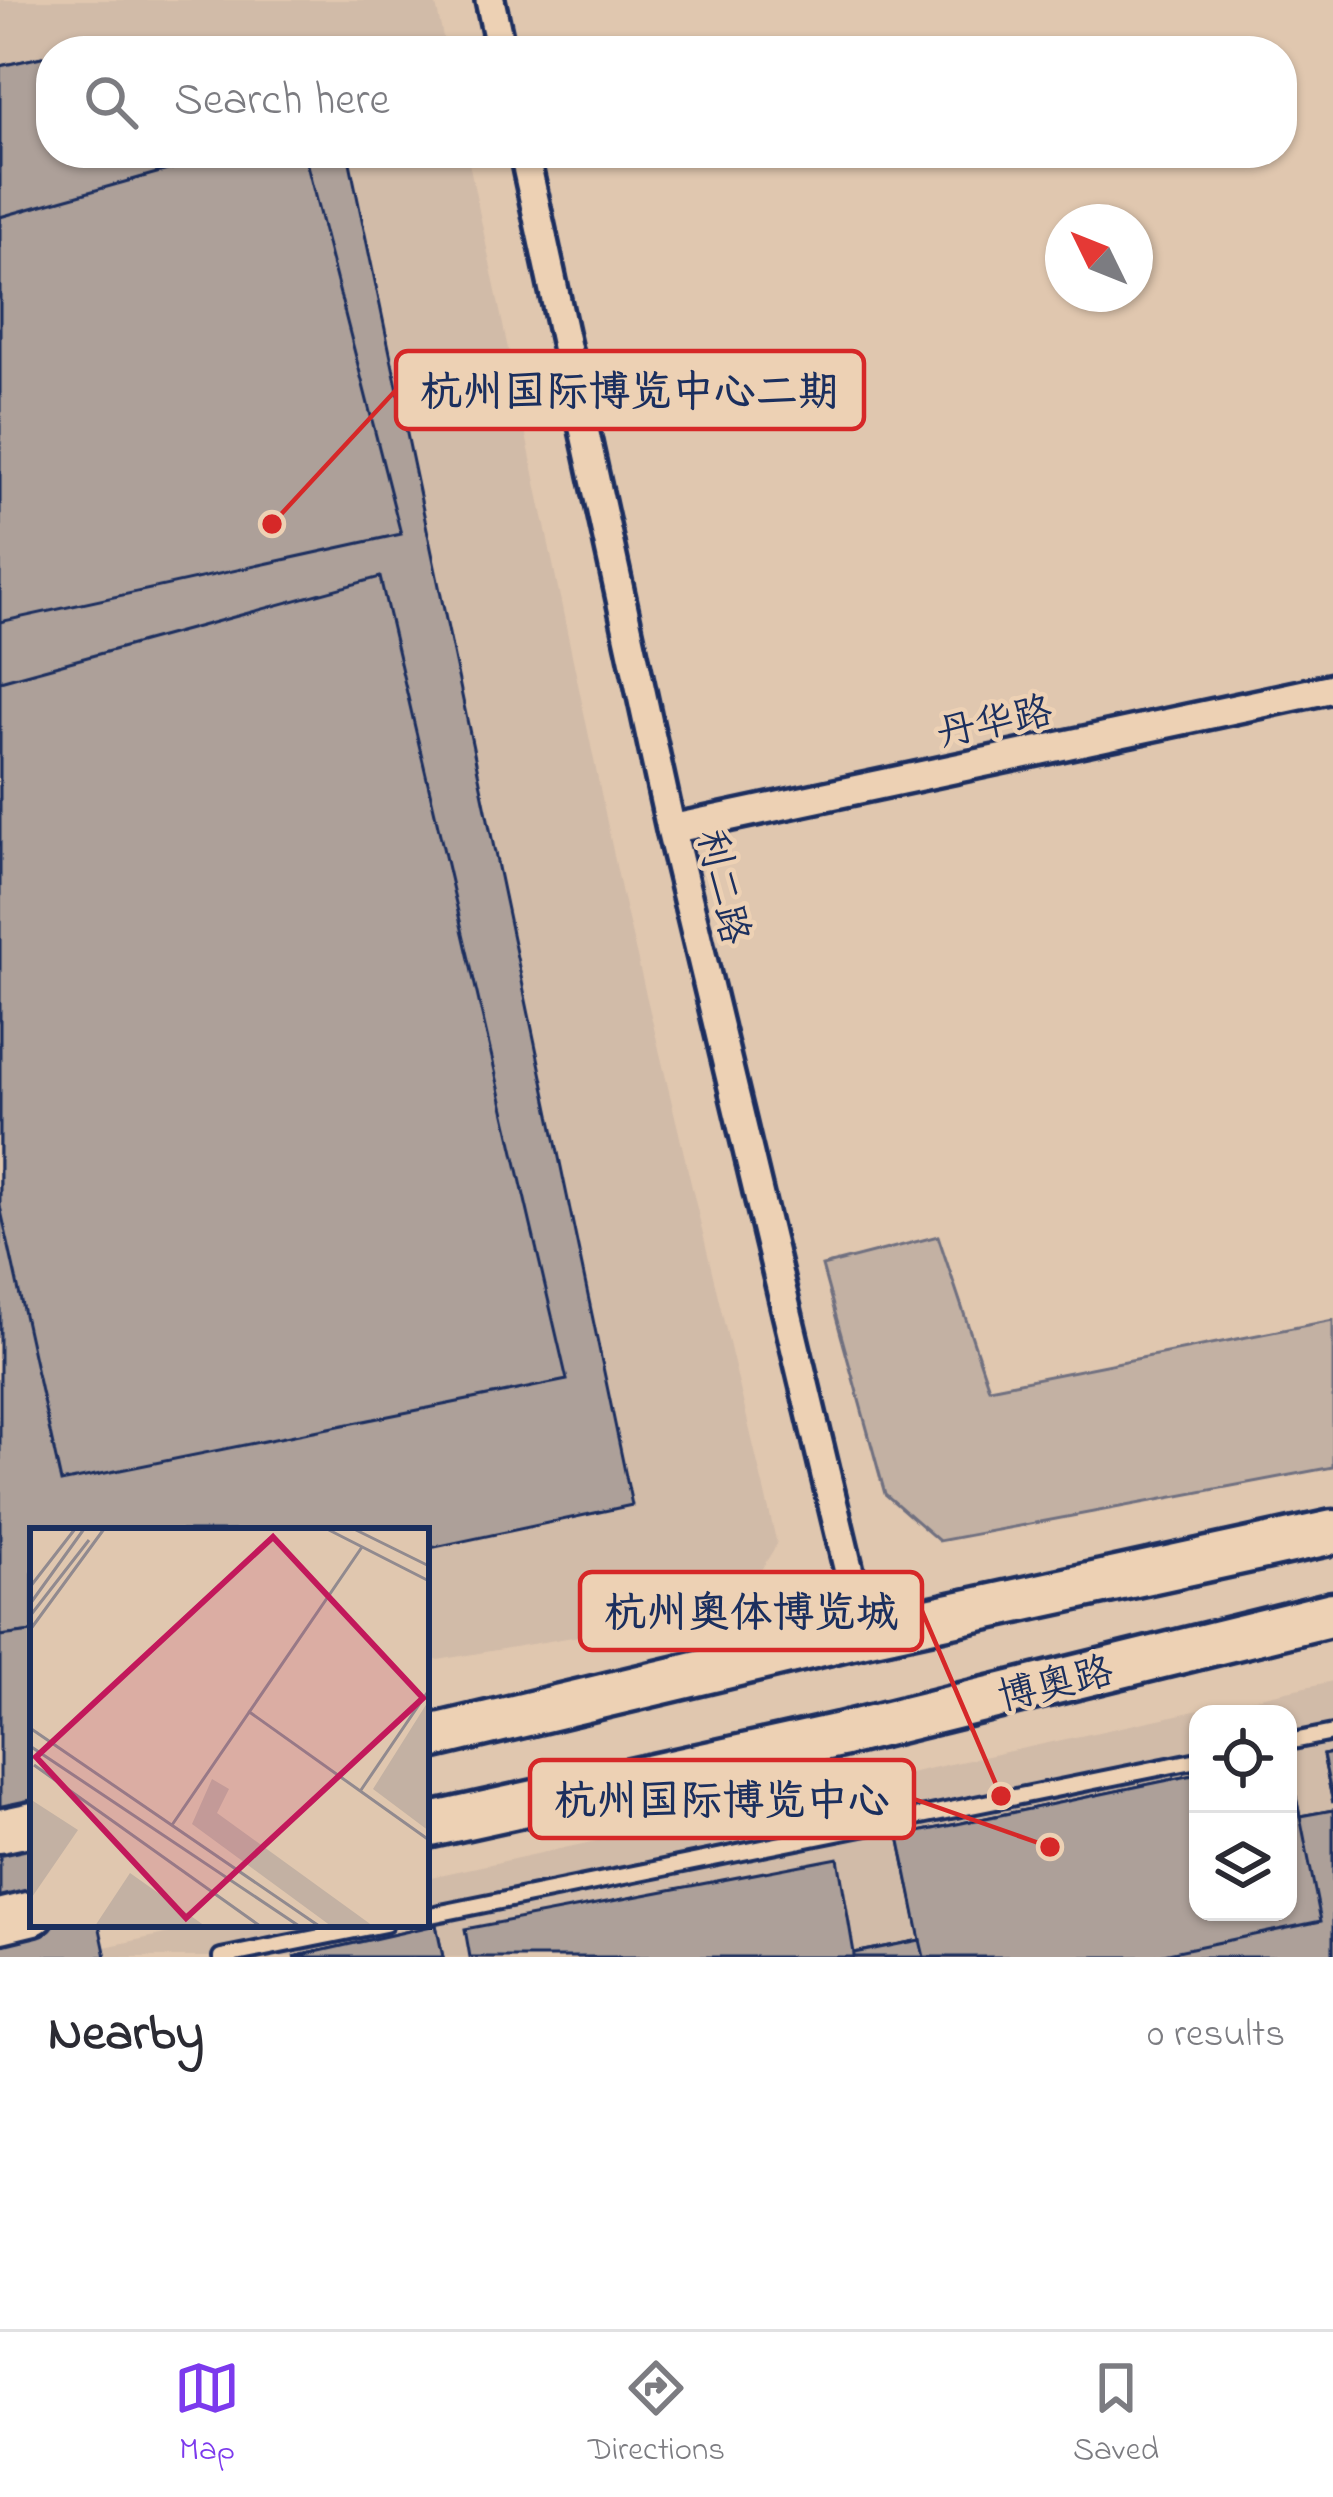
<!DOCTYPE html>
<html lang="en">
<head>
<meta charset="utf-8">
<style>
	body { margin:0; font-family:"Indie Flower","LXGW WenKai TC",sans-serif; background:#f7f7f7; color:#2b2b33 }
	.controls { position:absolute; right:36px; bottom:36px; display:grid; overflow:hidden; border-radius:24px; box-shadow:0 3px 9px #0004 }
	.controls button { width:108px; height:108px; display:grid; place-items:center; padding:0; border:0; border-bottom:3px solid #e1e1e2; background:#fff; color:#2b2b33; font:60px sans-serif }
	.compass { position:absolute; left:1045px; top:204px; width:108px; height:108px; border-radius:50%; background:#fff; box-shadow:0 3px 9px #0004; rotate:313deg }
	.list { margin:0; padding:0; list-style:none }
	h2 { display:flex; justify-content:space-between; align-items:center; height:156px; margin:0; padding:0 48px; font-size:51px }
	h2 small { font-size:39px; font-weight:400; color:#7c7c81 }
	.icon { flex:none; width:66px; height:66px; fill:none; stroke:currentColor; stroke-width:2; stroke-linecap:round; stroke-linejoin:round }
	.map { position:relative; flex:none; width:1333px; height:1957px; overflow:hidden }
	.search { position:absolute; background:#fff; box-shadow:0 3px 9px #0004; left:36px; right:36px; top:36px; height:132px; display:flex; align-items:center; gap:30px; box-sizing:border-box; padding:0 42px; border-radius:48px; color:#7c7c81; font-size:45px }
	.sheet { height:372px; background:#fff }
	nav { display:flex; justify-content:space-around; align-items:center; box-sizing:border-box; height:168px; border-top:3px solid #e1e1e2; background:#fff; font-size:33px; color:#7c7c81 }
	nav a { display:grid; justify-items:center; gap:6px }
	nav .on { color:#7c3aed }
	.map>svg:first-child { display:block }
	.built { fill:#d1bba8; fill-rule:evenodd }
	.green { fill:#c3b1a3; stroke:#6f7080; stroke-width:3 }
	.building { fill:#ada099; stroke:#1b2f5e; stroke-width:3 }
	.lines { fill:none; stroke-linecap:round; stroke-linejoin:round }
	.lane-casing { stroke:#1b2f5e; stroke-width:22 }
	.street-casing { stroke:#1b2f5e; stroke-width:36 }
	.primary-casing { stroke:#1b2f5e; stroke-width:51 }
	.lane { stroke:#edd1b4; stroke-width:14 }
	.street { stroke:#edd1b4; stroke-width:27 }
	.primary { stroke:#edd1b4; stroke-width:42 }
	.labels { text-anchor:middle; stroke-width:9; stroke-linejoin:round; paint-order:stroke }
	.street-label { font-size:39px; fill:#1b2f5e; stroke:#edd1b4 }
	.inset-road { fill:none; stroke:#918a8f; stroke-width:3 }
	.view { fill:#c2185b; fill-opacity:0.15; stroke:#c2185b; stroke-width:6 }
	.inset-edge { fill:none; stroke:#1b2f5e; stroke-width:6 }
	.leader { fill:none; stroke:#d62828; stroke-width:4.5 }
	.callout-dot { fill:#d62828; stroke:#edd1b4; stroke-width:4.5 }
	.callout { fill:#edd1b4; stroke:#d62828; stroke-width:4.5 }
	.callout-label { font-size:42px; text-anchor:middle; font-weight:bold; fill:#1b2f5e }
</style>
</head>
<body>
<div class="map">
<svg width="1333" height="1957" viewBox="0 0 1333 1957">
	<rect width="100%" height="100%" fill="#e0c7af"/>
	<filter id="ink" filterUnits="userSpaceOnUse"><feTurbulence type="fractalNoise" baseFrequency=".00833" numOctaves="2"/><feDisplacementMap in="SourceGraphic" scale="24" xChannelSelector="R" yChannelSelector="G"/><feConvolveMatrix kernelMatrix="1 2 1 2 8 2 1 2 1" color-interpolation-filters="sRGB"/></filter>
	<g filter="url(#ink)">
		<!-- built -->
		<g class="built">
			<polygon points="0,0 435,0 446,51 51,51 51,153 467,153 622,894 777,1544 737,1609 426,1662 426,1531 33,1531 0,1736"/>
			<path d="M1333 1681V1957H59L211 1924H426V1878ZM1198 1714H1288V1912H1198Z"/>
		</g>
		<!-- green -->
		<polygon class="green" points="938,1236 989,1388 1333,1320 1333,1467 939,1541 885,1494 822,1266"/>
		<!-- building -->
		<g class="building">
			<polygon points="51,55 51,153 106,153 116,188 0,219 0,66"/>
			<polygon points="51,55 51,153 348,153 632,1505 426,1549 426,1531 33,1531 33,1632 0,1636 0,66"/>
			<polygon points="228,153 304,153 401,534 0,622 0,217"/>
			<polygon points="380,577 567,1380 61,1482 0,1206 0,681"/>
			<polygon points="33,1632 33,1924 99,1924 106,1957 0,1957 0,1636"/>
			<polygon points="1333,1753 1333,1803 1323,1755"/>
			<polygon points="1333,1753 1333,1803 1323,1755"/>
			<polygon points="1288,1758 1321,1921 1149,1957 924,1957 899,1836 1198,1774 1198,1912 1288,1912"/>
			<polygon points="1288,1758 1300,1816 1333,1810 1333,1957 470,1957 465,1929 838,1858 854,1953 920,1940 899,1836 1198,1774 1198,1912 1288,1912"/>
			<polygon points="1333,1810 1333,1957 1149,1957 1321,1921 1300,1816"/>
			<polygon points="436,1925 443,1957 293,1957"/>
			<polygon points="436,1925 443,1957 293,1957"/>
			<polygon points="920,1940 924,1957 854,1957 854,1953"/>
		</g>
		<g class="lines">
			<defs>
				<g id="lane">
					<polyline points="1288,1742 1333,1733"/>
					<polyline points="426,1916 1198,1760"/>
					<polyline points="221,1957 385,1924"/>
				</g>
				<g id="street">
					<polyline points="490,0 501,51"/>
					<polyline points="524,153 671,829 864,1634"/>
					<polyline points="671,829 1333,688"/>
				</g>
				<g id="primary">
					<polyline points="426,1738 864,1634 1333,1532"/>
					<polyline points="426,1826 840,1735 1333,1614"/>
					<polyline points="0,1831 33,1824"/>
					<polyline points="0,1921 33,1913"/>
				</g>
			</defs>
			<!-- lane casing -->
			<use href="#lane" class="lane-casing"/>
			<!-- street casing -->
			<use href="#street" class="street-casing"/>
			<!-- primary casing -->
			<use href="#primary" class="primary-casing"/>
			<!-- lane -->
			<use href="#lane" class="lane"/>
			<!-- street -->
			<use href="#street" class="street"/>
			<!-- primary -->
			<use href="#primary" class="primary"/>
		</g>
	</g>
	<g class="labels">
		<!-- street labels -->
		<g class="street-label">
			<text transform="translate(994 720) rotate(-12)" y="14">丹华路</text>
			<text transform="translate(725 886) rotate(77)" y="14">利二路</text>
			<text transform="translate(1055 1682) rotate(-14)" y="14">博奥路</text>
		</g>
	</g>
	<!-- overview -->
	<g transform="translate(30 1528)">
		<rect width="399" height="399" fill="#e0c7af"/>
		<path d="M399 172V303L343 261ZM182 251 199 261 187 285 343 398H301L162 296ZM0 271 48 302 0 372ZM100 345 175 398H65Z" fill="#c3b1a3"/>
		<path class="inset-road" d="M297 1 399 53M324 1 399 38M0 59 45 1M0 76 54 1M0 88 59 12M0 102 74 1M218 183 399 312M0 200 289 398M0 218 269 398M4 237 230 398M331 262 399 162M142 297 332 19"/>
		<path class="view" d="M243 9 393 170 156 390 6 229Z"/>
		<rect width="399" height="399" class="inset-edge"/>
	</g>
	<!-- callouts -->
	<path class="leader" d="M272 524L396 390M1001 1796L922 1611M1050 1847L914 1799"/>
	<g class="callout-dot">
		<circle cx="272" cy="524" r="12"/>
		<circle cx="1001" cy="1796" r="12"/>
		<circle cx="1050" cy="1847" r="12"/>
	</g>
	<g class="callout">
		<rect x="396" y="351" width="468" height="78" rx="12"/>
		<rect x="580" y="1572" width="342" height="78" rx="12"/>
		<rect x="530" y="1760" width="384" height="78" rx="12"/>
	</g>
	<g class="callout-label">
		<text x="630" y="405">杭州国际博览中心二期</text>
		<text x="751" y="1626">杭州奥体博览城</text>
		<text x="722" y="1814">杭州国际博览中心</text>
	</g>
</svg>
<div class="controls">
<button><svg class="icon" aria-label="locate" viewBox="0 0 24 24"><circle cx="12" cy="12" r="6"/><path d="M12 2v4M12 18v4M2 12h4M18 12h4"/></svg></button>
<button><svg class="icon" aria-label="layers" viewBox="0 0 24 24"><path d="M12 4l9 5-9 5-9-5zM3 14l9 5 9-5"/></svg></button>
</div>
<svg class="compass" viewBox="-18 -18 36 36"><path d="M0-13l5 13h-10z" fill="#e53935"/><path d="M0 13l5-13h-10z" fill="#7c7c81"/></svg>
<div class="search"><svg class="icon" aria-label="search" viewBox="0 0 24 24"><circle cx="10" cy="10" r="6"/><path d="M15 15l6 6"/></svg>Search here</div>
</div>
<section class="sheet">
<h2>Nearby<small>0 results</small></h2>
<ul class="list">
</ul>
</section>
<nav>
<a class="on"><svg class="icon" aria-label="map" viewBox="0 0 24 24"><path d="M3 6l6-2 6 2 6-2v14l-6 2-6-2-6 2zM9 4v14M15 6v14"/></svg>Map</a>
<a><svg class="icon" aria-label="directions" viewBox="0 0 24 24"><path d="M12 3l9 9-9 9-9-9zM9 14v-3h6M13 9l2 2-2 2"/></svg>Directions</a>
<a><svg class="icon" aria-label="saved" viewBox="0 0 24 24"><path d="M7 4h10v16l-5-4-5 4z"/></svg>Saved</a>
</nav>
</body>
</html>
